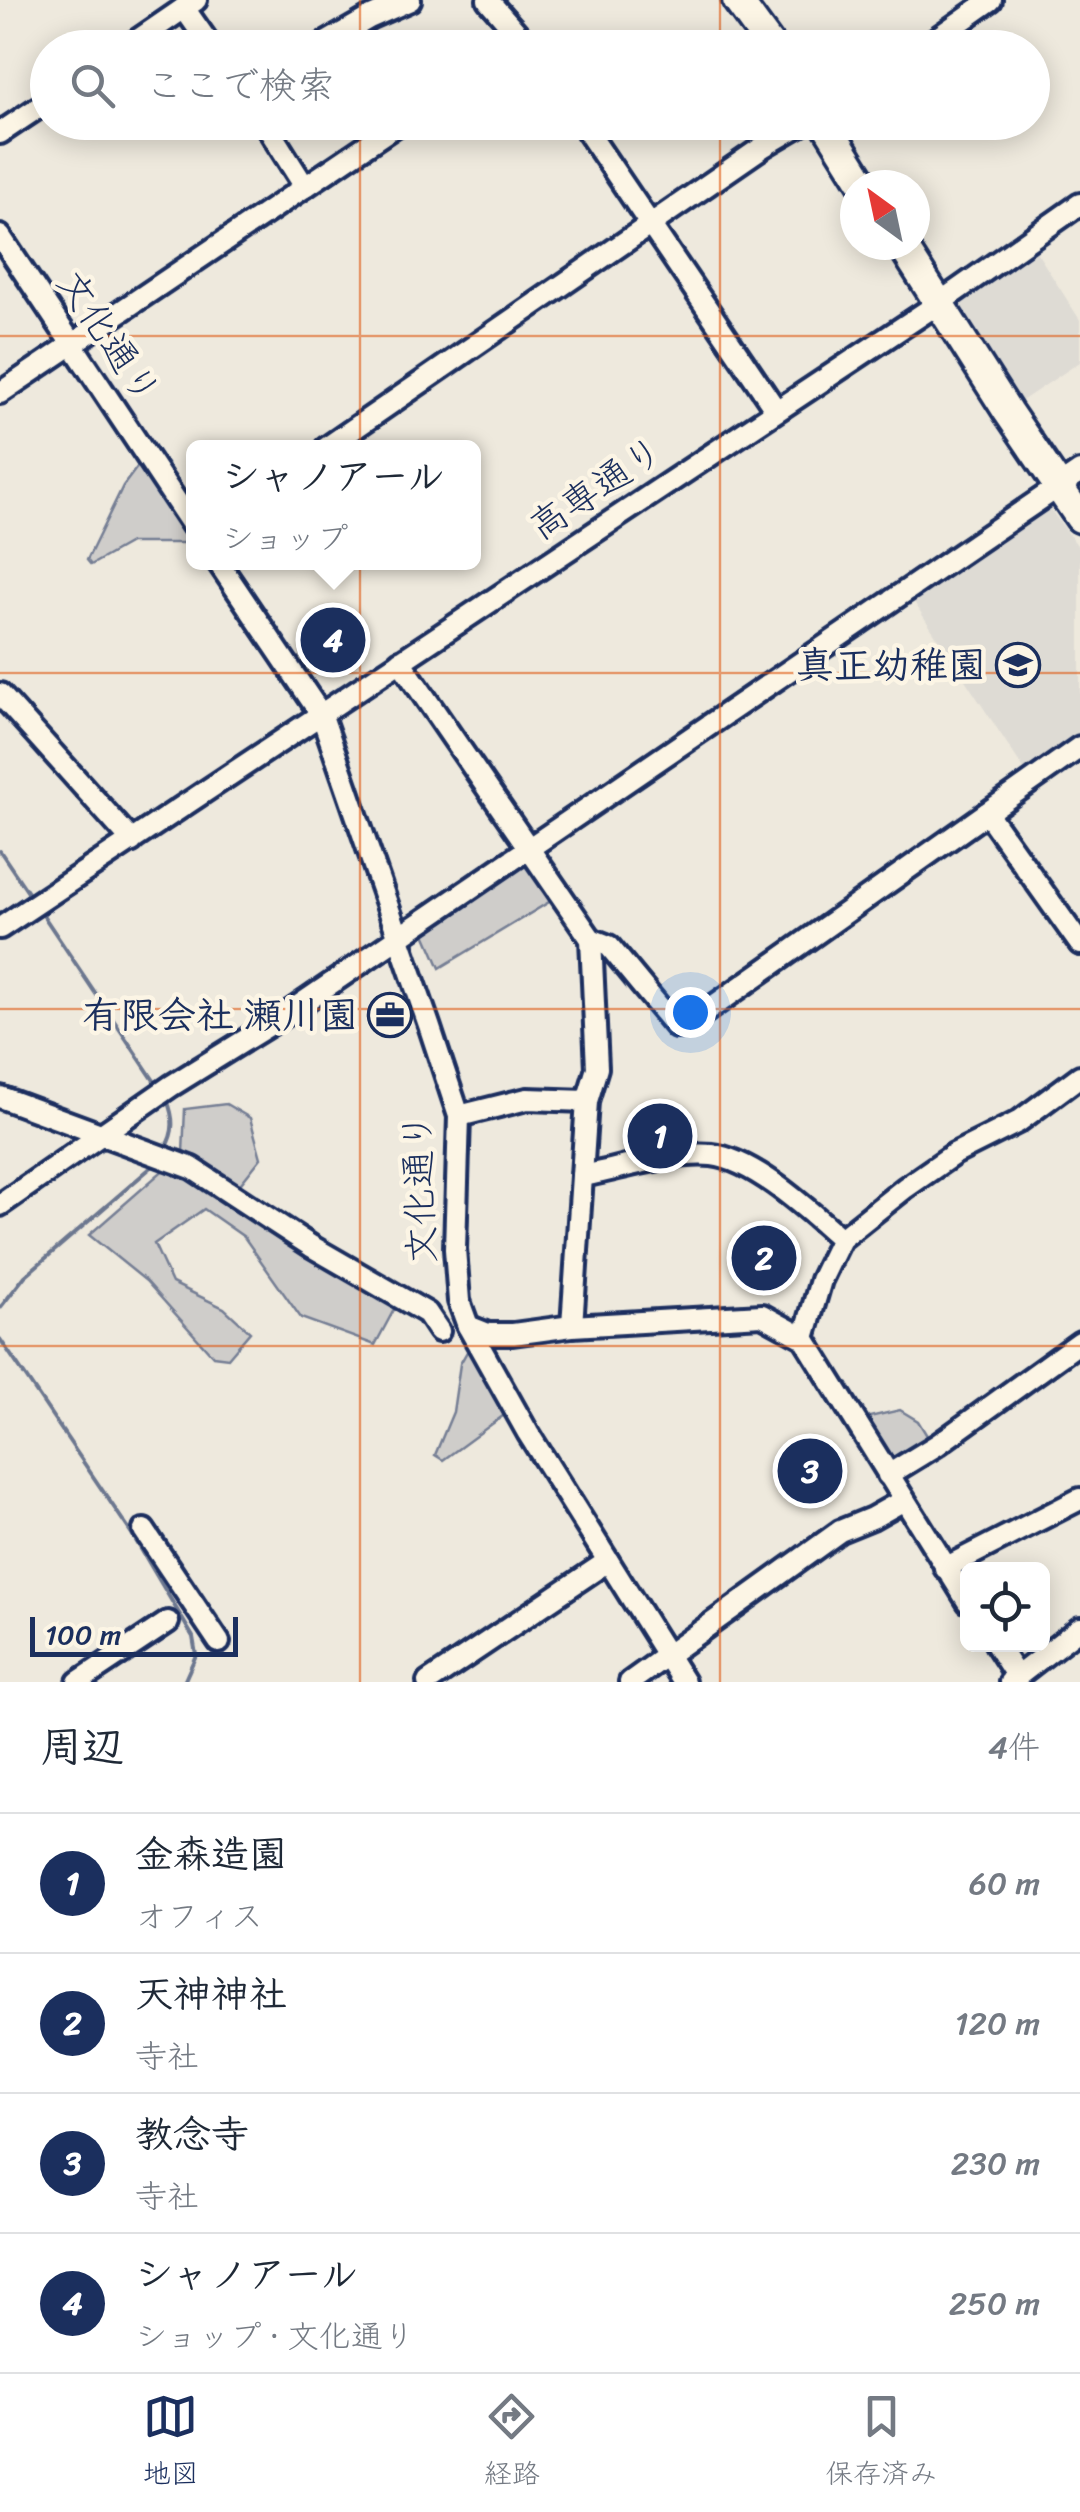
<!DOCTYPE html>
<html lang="ja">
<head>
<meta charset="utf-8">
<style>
	body { margin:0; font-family:Sriracha,"Klee One",sans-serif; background:#f2f2f3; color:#1f2937 }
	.controls { position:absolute; right:30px; bottom:30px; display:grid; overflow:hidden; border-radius:15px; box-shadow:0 5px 25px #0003 }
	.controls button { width:90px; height:90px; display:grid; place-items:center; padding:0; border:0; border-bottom:2px solid #e0e1e3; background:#fff; color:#1f2937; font:50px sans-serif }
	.compass { position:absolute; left:840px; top:170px; width:90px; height:90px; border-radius:50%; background:#fff; box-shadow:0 5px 25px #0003; rotate:327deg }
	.scale { position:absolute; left:30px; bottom:25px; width:208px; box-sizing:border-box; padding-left:10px; border:5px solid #1b2f5e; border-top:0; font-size:28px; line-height:35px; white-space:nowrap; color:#1b2f5e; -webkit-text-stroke:8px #fcf5e5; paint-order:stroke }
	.you { position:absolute; left:690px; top:1012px; width:35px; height:35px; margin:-25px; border:8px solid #fff; border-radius:50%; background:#1a73e8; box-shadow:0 0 0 15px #1a73e833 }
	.badge { display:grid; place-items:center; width:65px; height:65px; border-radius:50%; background:#1b2f5e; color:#fff; font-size:32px; font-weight:700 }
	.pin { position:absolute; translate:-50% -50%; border:5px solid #fff; box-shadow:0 2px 10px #0006 }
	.popup { position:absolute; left:186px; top:440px; width:295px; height:130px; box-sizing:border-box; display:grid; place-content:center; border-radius:15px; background:#fff; filter:drop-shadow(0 2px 8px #0005); font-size:32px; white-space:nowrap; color:#747a83 }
	.popup b { font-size:38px; color:#1f2937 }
	.popup::after { content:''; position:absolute; left:50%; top:100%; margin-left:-20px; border:20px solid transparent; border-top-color:#fff }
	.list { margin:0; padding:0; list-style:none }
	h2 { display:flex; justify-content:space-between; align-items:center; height:130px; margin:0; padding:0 40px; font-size:42px }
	h2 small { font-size:32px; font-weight:400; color:#747a83 }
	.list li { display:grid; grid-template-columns:65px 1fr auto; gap:30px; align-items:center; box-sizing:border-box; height:140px; padding:0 40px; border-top:2px solid #e0e1e3 }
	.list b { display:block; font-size:38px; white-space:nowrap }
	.list p { margin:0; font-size:32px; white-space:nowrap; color:#747a83 }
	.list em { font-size:32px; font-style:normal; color:#747a83 }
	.icon { flex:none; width:55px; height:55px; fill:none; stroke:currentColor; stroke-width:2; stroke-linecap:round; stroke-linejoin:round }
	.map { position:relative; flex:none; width:1080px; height:1682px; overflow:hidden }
	.search { position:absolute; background:#fff; box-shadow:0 5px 25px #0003; left:30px; right:30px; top:30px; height:110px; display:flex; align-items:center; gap:25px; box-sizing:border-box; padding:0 35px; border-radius:55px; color:#747a83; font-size:38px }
	.sheet { height:690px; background:#fff }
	nav { display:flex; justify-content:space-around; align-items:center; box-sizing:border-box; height:140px; border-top:2px solid #e0e1e3; background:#fff; font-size:28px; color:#747a83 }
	nav a { display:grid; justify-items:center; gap:5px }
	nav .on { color:#1b2f5e }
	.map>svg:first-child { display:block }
	.built { fill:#dedbd4 }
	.green { fill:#cfcdca; stroke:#757e94; stroke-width:2.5 }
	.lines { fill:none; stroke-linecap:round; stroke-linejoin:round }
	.stream { stroke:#6c778f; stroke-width:4 }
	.minor-casing { stroke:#1b2f5e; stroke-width:28 }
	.major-casing { stroke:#1b2f5e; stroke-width:35 }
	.minor { stroke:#fcf5e5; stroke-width:20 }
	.major { stroke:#fcf5e5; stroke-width:28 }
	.grid { fill:none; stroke:#de5710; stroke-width:2.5; stroke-opacity:0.55 }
	.labels { text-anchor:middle; stroke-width:9; stroke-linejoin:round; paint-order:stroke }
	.street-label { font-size:38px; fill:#1b2f5e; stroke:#fcf5e5 }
	.poi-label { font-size:38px; font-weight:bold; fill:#1b2f5e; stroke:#fcf5e5; text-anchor:end }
</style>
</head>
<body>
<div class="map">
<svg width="1080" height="1682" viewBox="0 0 1080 1682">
	<rect width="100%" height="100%" fill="#eee9dd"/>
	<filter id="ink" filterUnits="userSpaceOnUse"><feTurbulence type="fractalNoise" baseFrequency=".01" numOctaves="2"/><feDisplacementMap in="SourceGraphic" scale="20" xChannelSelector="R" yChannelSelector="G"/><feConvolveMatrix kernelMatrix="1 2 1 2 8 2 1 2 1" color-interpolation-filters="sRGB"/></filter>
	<g filter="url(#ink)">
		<!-- built -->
		<g class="built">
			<polygon points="1034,248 1080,320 1080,362 1014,406 955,314 956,304"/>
			<polygon points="1047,505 1080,549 1080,735 1027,774 910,596"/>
		</g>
		<!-- green -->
		<g class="green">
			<polygon points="141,462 193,539 185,543 130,543 91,565 87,560 123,486"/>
			<polygon points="526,857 554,899 440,968 422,927"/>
			<polygon points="226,1104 250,1118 261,1158 230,1197 397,1304 375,1345 301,1318 244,1237 204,1209 154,1244 172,1283 224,1308 250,1332 228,1358 213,1356 146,1281 89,1235 183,1153 185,1109"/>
			<polygon points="468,1350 507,1413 443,1460 435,1455 453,1412 460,1364"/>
			<polygon points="900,1410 918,1421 931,1442 891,1466 865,1418"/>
		</g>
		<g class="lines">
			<!-- stream -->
			<g class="stream">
				<polyline points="0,851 31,897"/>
				<polyline points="39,909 159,1088"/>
				<path d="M165 1148C175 1132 174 1117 167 1100"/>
				<polyline points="0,1308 25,1276 155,1164"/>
				<polyline points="0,1339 132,1534 193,1637 196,1655 184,1682"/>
			</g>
			<defs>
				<g id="minor">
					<polyline points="488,0 530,48"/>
					<polyline points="184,8 212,48"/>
					<polyline points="126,48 196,0"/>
					<polyline points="317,48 369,18 410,0"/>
					<polyline points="923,48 991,0"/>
					<polyline points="264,122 305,187"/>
					<polyline points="581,122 776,410"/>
					<polyline points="0,133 48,101"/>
					<polyline points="0,236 193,526"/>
					<polyline points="0,393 401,122"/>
					<polyline points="326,448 764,146 805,122"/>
					<polyline points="218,562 322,716 429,1025 459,1116 455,1249 459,1301 468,1326 528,1433 684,1682"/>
					<polyline points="400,661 591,939 597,1068 587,1101 572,1326"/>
					<polyline points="0,694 132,841"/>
					<polyline points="987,813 1080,944"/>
					<polyline points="0,928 939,303 1080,204"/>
					<polyline points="591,939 609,946 676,1027 684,1027 1080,747"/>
					<polyline points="0,1097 192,1168 311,1246 427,1313 439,1331"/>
					<polyline points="459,1116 527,1099 587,1101"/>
					<path d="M582 1176C620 1169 674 1151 712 1155 755 1160 809 1211 841 1239"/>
					<polyline points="0,1205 171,1086 279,1019 1080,472"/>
					<polyline points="468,1326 488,1334 513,1334 572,1326 762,1315 804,1338 968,1602"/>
					<polyline points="804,1338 821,1280 841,1239 905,1188 954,1154 1018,1122 1080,1076"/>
					<polyline points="888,1475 937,1445 1080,1342"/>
					<polyline points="144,1530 219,1642"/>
					<polyline points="945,1568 1080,1499"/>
					<polyline points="996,1644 1012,1669 1016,1682"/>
					<polyline points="78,1682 168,1622"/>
					<polyline points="428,1682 608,1561"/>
					<polyline points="630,1682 840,1531 872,1518 904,1500"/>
					<polyline points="1010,1682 1080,1628"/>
				</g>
				<g id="major">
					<polyline points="737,0 772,48"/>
					<polyline points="825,122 864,185"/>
					<polyline points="902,245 1008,412 1080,518"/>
				</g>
			</defs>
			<!-- minor casing -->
			<use href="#minor" class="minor-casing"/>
			<!-- major casing -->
			<use href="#major" class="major-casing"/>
			<!-- minor -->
			<use href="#minor" class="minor"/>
			<!-- major -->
			<use href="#major" class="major"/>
		</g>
	</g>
	<!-- grid -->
	<path class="grid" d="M360 0V48M720 0V48M360 122V1682M720 122V1682M0 336H1080M0 673H1080M0 1009H1080M0 1346H1080"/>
	<!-- icons -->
	<defs>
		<symbol id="school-ring" viewBox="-11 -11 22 22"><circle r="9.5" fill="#fcf5e5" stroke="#1b2f5e" stroke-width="1.5"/><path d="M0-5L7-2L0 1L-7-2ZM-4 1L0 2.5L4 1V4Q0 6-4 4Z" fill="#1b2f5e"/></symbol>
		<symbol id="office-ring" viewBox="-11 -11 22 22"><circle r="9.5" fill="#fcf5e5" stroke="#1b2f5e" stroke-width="1.5"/><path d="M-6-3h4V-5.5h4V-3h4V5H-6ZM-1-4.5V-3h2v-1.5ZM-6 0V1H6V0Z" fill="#1b2f5e"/></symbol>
	</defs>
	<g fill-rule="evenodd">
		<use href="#school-ring" x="993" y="640" width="50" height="50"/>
		<use href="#office-ring" x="365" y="990" width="50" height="50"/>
	</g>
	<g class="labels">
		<!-- street labels -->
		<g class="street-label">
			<text transform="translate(109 337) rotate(56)" y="13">文化通り</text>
			<text transform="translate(596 488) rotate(-34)" y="13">高専通り</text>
			<text transform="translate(419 1188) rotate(-92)" y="13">文化通り</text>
		</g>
		<!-- poi labels -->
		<g class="poi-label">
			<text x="986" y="678">真正幼稚園</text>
			<text x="358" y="1028">有限会社 瀬川園</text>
		</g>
	</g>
</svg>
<div class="controls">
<button><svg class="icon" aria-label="locate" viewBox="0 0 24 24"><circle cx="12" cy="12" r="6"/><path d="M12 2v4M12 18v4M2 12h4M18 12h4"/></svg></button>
</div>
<svg class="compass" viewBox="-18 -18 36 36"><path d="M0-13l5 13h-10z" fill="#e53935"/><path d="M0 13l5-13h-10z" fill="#747a83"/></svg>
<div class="scale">100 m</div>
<div class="you"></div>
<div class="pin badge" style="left:660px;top:1136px">1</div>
<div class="pin badge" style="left:764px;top:1258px">2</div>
<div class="pin badge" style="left:810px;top:1471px">3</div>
<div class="pin badge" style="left:333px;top:640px">4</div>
<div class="popup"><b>シャノアール</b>ショップ</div>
<div class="search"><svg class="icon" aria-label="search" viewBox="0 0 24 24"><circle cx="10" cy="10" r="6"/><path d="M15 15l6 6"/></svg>ここで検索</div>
</div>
<section class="sheet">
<h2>周辺<small>4件</small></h2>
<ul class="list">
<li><span class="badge">1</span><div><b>金森造園</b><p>オフィス</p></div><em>60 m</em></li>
<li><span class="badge">2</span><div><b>天神神社</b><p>寺社</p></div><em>120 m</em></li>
<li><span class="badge">3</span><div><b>教念寺</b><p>寺社</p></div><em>230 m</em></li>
<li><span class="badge">4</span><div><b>シャノアール</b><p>ショップ · 文化通り</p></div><em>250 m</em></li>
</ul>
</section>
<nav>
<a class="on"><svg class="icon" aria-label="map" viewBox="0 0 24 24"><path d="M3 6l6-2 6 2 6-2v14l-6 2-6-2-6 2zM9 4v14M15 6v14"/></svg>地図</a>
<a><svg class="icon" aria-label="directions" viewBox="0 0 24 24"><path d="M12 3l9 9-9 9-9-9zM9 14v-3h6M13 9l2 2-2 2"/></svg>経路</a>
<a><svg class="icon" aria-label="saved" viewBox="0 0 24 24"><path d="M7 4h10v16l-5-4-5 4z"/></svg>保存済み</a>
</nav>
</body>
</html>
